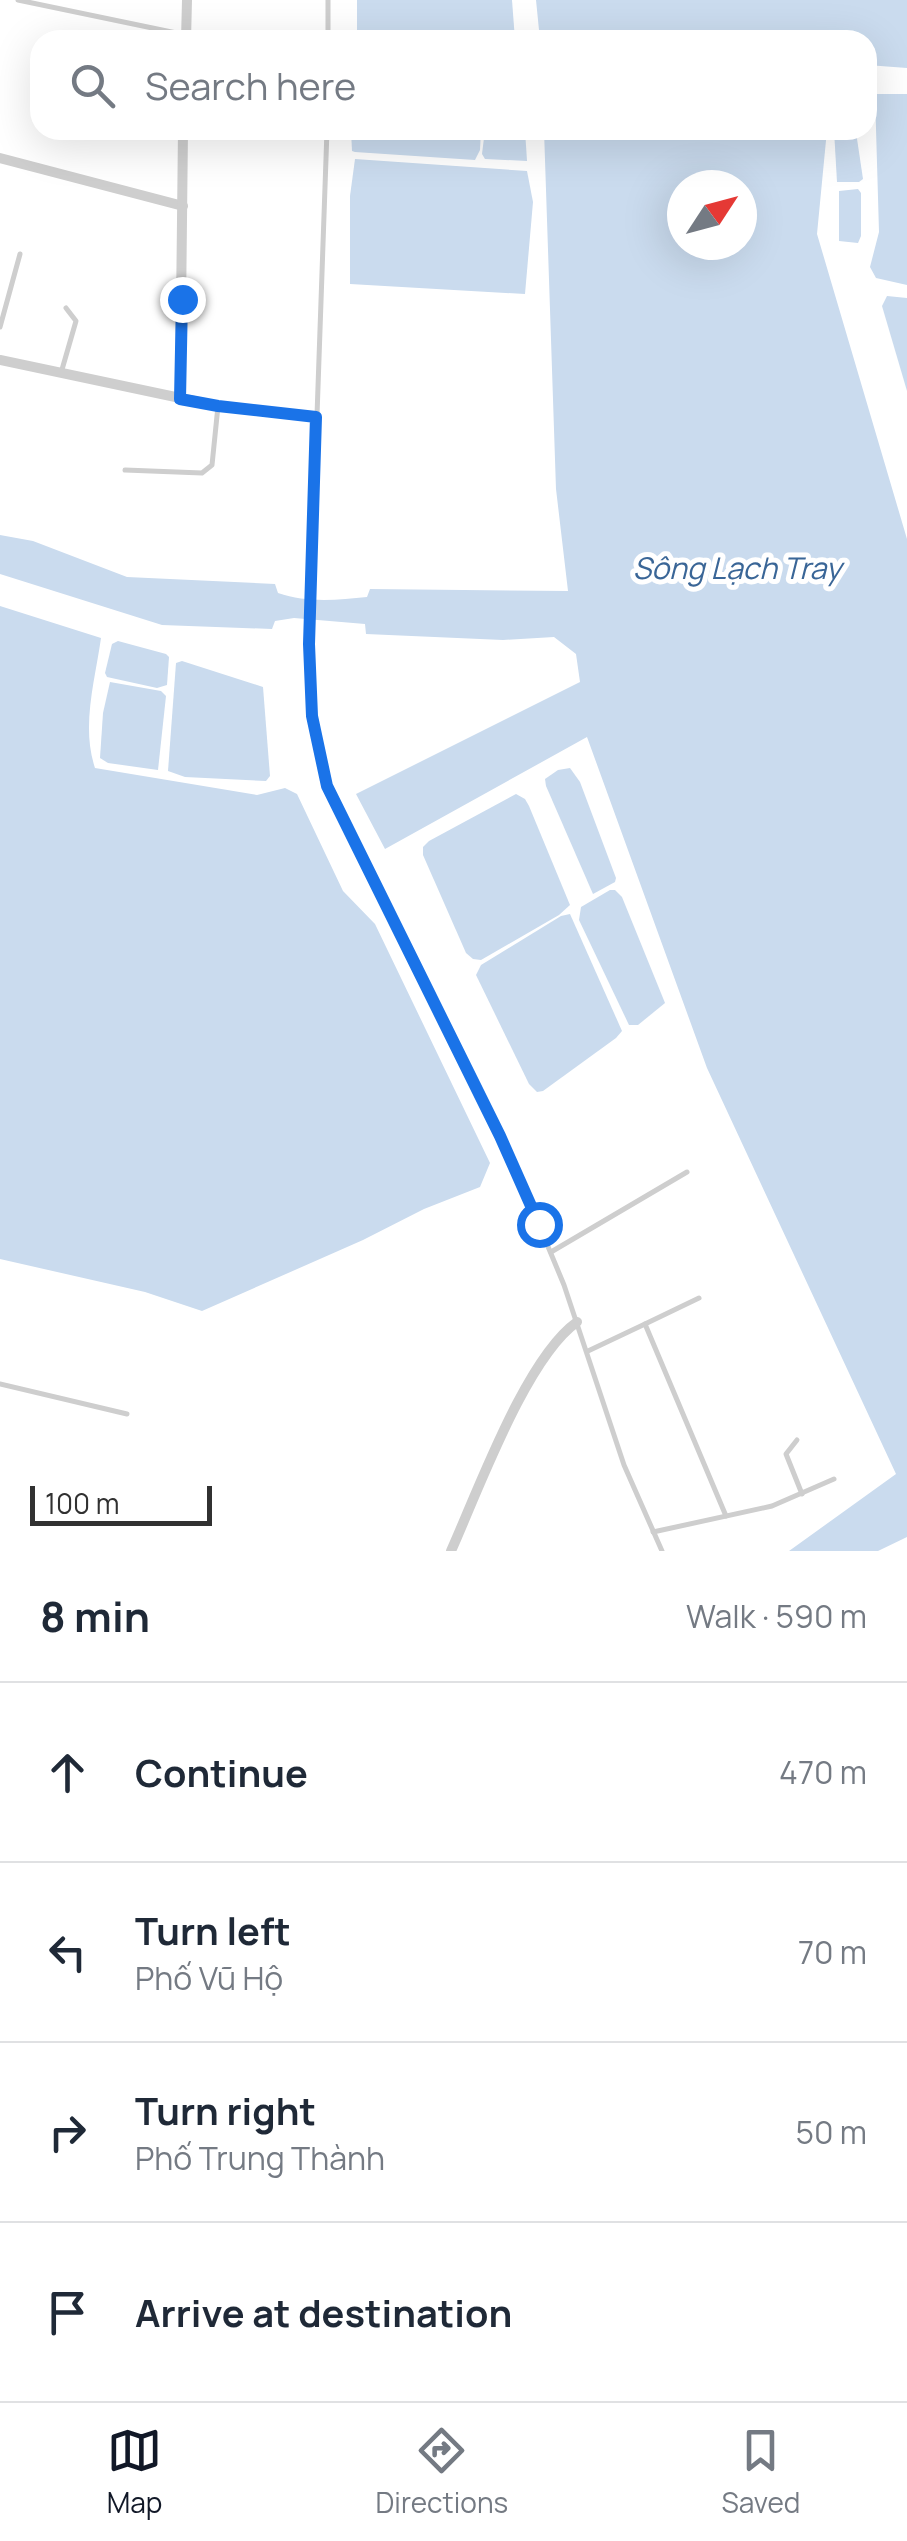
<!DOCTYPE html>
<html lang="en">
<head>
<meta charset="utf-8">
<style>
	body { margin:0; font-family:Manrope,sans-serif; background:#f2f2f3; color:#1f2937 }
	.compass { position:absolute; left:667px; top:170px; width:90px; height:90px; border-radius:50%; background:#fff; box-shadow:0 10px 40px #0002; rotate:54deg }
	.scale { position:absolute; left:30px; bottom:25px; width:182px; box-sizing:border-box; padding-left:10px; border:5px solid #313131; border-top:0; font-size:28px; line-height:35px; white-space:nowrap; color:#313131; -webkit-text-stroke:8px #fff; paint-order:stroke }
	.stop { position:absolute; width:30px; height:30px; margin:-22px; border:8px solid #1a73e8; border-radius:50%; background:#fff }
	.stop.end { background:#1a73e8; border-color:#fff; box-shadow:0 2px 10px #0008 }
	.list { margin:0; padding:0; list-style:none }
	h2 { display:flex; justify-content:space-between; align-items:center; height:130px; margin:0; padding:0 40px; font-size:42px }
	h2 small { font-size:32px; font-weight:400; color:#747a83 }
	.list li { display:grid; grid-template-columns:65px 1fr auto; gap:30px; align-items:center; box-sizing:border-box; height:180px; padding:0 40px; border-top:2px solid #e0e1e3 }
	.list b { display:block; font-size:38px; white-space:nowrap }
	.list p { margin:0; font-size:32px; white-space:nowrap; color:#747a83 }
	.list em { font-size:32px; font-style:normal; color:#747a83 }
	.icon { flex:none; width:55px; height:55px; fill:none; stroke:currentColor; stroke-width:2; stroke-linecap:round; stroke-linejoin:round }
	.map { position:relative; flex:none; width:907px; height:1551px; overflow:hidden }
	.search { position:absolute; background:#fff; box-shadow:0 10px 40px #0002; left:30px; right:30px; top:30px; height:110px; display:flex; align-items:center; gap:25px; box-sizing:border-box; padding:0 35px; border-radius:30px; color:#747a83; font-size:38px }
	.sheet { height:850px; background:#fff }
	nav { display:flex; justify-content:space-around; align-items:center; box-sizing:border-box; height:140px; border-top:2px solid #e0e1e3; background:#fff; font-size:28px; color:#747a83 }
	nav a { display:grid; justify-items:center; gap:5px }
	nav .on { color:#111827 }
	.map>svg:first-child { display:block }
	.water { fill:#cadbee; fill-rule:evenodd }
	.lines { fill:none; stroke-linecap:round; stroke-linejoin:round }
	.service { stroke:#cecece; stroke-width:5 }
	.minor { stroke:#cecece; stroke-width:10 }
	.route { stroke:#1a73e8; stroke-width:12 }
	.labels { text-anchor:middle; stroke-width:10; stroke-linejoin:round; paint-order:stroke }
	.water-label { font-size:30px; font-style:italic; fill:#3a6697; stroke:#fff }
</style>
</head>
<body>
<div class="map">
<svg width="907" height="1551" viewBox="0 0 907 1551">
	<rect width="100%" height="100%" fill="#fff"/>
	<!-- water -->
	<g class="water">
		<polygon points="357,0 512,0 515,40 357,40"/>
		<polygon points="536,0 907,0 907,68 867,65 867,40 540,40"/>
		<polygon points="875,94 907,94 907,285 876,278 870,267 879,232"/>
		<polygon points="351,130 481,130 480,150 475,160 355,152 352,151"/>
		<polygon points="485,130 525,130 527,161 485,159 482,154"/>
		<path d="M544 130H827L817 234 907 539V1537L878 1551H789L896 1474 707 1068 587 737 385 849 356 794 580 682 576 654 554 637 503 640 366 634 365 624 294 618 275 621 272 629 162 625 0 574V535L33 541 127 577 275 584 278 593C307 603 337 600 367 597L370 589 568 591 556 489ZM682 185H742V245H682Z"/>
		<polygon points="834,130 856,132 863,179 859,182 837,182"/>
		<polygon points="355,159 527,171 533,202 525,294 350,284 350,196"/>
		<polygon points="858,189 861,193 861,236 858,243 839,241 839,191"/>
		<polygon points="887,296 907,298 907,391 882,306"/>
		<path d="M0 606 101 638C95 681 81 726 95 768L257 795 285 788 297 794 343 891 375 924 490 1163 480 1187 424 1209 363 1240 202 1311 145 1292 0 1259Z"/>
		<polygon points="118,641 166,654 169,657 167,685 157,688 107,677 105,673 112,644"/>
		<polygon points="182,661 263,687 270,776 266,781 185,777 168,771 176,663"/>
		<polygon points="110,682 161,691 166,696 158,770 108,763 100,758 103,713"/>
		<polygon points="570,768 580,782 616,878 615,882 593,894 546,786 545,779 558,770"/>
		<polygon points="516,794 525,799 529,806 570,905 559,915 481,960 473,959 466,953 423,855 423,847 429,841"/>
		<polygon points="610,890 615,890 622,897 665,1003 638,1025 629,1025 579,920 581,907"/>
		<polygon points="570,914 622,1031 616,1038 543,1091 537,1092 529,1084 476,975 481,965 561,916"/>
	</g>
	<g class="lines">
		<!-- service -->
		<g class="service">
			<polyline points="18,0 186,35"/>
			<polyline points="328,40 328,0"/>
			<path d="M327 130 309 644C311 707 317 763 343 821L527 1196 564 1285 624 1465 662 1551"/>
			<polyline points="0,327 20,254"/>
			<polyline points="61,373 76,321 66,308"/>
			<polyline points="125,470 202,473 212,465 218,406"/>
			<polyline points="551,1252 687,1172"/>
			<polyline points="645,1324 699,1298"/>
			<polyline points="588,1351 645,1324 726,1516"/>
			<polyline points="0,1384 127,1414"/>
			<polyline points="797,1440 786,1454 802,1494"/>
			<polyline points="653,1532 772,1506 834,1479"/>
		</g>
		<!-- minor -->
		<g class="minor">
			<polyline points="186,40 187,0"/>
			<polyline points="0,158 183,206"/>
			<polyline points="0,360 218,406 316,417"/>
			<polyline points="180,399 183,130"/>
			<path d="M451 1551C478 1491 526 1358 577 1322"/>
		</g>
	</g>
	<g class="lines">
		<!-- route -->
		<polyline class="route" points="182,299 180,399 218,406 316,417 309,644 312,716 327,786 500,1136 539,1224"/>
	</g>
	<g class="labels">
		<!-- water labels -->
		<g class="water-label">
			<text x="737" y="579">Sông Lạch Tray</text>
		</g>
	</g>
</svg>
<svg class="compass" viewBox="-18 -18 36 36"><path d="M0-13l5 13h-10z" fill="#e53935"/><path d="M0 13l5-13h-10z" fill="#747a83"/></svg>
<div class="scale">100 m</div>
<div class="stop" style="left:539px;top:1224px"></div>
<div class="stop end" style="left:182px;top:299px"></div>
<div class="search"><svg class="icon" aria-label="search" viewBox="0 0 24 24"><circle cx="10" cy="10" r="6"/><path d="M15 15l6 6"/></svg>Search here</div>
</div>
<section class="sheet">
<h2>8 min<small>Walk · 590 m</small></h2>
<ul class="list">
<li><svg class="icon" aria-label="ahead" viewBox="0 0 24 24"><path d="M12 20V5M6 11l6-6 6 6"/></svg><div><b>Continue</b></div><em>470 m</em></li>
<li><svg class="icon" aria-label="left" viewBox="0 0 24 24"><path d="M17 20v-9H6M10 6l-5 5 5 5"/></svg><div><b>Turn left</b><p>Phố Vũ Hộ</p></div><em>70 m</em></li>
<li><svg class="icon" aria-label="right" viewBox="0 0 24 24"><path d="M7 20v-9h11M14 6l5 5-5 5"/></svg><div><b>Turn right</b><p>Phố Trung Thành</p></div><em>50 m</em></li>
<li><svg class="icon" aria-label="arrive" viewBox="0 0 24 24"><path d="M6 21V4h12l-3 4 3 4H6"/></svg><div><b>Arrive at destination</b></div></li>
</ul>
</section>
<nav>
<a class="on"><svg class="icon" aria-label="map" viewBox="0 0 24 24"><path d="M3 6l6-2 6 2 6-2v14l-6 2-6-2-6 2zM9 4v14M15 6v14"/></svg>Map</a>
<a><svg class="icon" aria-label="directions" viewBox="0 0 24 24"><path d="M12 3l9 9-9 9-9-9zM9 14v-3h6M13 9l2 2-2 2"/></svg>Directions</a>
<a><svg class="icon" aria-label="saved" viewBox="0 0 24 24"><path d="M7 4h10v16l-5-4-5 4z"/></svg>Saved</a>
</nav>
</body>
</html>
